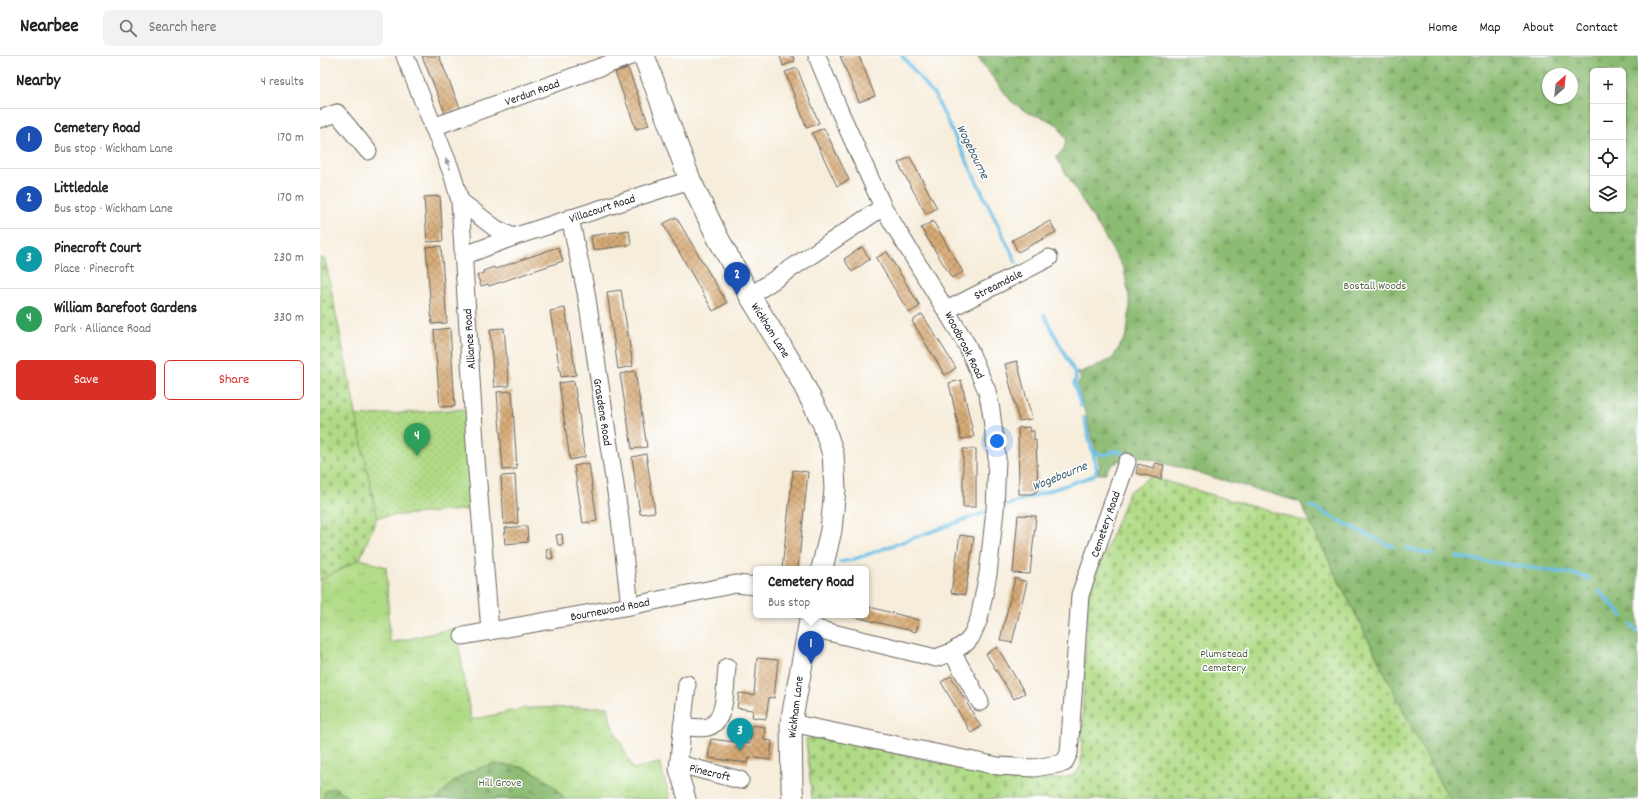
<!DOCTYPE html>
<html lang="en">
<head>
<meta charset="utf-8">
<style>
	body { margin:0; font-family:Dekko,sans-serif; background:#f2f2f2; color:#202124 }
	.controls { position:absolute; right:12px; top:12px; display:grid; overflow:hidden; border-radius:6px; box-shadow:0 1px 3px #0004 }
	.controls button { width:36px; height:36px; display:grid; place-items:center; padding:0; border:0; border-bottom:1px solid #e0e0e0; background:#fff; color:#202124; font:20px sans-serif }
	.compass { position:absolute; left:1222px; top:12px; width:36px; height:36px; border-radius:50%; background:#fff; box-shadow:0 1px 3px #0004; rotate:27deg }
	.you { position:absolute; left:677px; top:385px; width:14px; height:14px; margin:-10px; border:3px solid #fff; border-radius:50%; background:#1a73e8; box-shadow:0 0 0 6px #1a73e833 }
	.badge { display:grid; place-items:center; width:26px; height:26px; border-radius:50%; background:#d93025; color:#fff; font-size:13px; font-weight:700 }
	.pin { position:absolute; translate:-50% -33px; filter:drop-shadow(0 1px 2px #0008) }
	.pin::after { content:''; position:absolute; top:21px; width:14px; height:12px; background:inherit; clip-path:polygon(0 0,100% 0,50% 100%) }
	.popup { position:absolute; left:433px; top:510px; width:116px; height:52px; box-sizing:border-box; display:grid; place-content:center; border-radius:6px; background:#fff; filter:drop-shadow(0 1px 3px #0005); font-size:13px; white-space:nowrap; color:#757577 }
	.popup b { font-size:15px; color:#202124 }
	.popup::after { content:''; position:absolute; left:50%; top:100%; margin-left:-8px; border:8px solid transparent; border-top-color:#fff }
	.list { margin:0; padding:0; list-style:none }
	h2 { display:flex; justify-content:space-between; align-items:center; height:52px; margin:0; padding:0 16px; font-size:17px }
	h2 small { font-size:13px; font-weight:400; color:#757577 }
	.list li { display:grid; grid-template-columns:26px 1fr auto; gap:12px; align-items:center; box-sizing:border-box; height:60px; padding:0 16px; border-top:1px solid #e0e0e0 }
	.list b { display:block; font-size:15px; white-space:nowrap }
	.list p { margin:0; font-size:13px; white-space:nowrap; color:#757577 }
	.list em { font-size:13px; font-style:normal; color:#757577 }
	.actions { display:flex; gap:8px; padding:12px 16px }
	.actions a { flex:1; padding:9px 0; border:1px solid #d93025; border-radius:6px; text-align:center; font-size:14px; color:#d93025 }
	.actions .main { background:#d93025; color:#fff }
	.icon { flex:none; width:22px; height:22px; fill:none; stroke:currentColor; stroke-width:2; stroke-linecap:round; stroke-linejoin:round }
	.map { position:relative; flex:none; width:1318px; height:743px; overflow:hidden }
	header { display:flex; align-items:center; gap:24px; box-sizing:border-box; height:56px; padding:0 20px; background:#fff; border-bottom:1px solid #e0e0e0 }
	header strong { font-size:19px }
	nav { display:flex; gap:22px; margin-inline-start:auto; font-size:14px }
	.search { width:280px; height:36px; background:#f2f2f2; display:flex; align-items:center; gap:10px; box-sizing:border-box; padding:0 14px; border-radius:6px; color:#757577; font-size:15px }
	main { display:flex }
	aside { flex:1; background:#fff }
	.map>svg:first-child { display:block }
	.grass { fill:url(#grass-tufts); stroke:#667c51 }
	.forest { fill:url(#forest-firs); stroke:#546c48; fill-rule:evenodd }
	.cemetery { fill:url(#cemetery-stones); stroke:#667c51 }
	.park { fill:url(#park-dots); stroke:#667c51 }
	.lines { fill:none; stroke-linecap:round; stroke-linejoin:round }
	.stream { stroke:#68bfe5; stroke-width:3.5 }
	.building { fill:url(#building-cross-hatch) }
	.minor-casing { stroke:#68655f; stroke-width:19 }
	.major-casing { stroke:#68655f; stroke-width:23 }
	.minor { stroke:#fff; stroke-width:17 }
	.major { stroke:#fff; stroke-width:21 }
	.oneway { fill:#999 }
	.labels { text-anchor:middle; stroke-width:3; stroke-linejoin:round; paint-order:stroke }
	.street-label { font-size:12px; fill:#1c1c1c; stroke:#fff }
	.park-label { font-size:12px; fill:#505f41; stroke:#fff }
	.water-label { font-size:13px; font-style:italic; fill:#3a5d6c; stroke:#fff }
</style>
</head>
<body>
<header>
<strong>Nearbee</strong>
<div class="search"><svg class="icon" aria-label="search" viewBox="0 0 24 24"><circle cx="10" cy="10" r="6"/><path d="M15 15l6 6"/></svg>Search here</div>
<nav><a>Home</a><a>Map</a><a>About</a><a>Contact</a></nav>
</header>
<main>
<aside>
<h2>Nearby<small>4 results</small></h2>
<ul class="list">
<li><span class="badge" style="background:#1a4fb4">1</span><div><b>Cemetery Road</b><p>Bus stop · Wickham Lane</p></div><em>170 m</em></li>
<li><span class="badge" style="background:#1a4fb4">2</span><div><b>Littledale</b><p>Bus stop · Wickham Lane</p></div><em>170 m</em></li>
<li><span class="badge" style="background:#0f9aa8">3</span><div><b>Pinecroft Court</b><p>Place · Pinecroft</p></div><em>230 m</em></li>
<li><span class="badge" style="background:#2e9e5b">4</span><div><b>William Barefoot Gardens</b><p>Park · Alliance Road</p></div><em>330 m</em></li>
</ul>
<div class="actions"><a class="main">Save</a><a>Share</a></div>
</aside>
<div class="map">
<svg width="1318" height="743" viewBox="0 0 1318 743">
	<defs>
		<pattern id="grass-tufts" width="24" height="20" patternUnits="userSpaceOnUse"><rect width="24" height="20" fill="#b0db86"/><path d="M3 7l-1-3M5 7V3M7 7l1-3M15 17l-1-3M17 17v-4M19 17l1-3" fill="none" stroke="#97bb73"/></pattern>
		<pattern id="forest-firs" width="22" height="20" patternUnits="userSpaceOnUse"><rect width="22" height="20" fill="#8cbb73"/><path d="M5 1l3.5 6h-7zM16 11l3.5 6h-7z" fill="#78a063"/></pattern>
		<pattern id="cemetery-stones" width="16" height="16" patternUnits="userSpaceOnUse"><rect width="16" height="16" fill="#b0db86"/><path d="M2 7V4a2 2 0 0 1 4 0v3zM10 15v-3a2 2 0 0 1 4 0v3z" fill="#97bb73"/></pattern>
		<pattern id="park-dots" width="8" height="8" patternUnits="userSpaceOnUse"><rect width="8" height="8" fill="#b0db86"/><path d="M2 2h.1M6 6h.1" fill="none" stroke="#97bb73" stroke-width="1.8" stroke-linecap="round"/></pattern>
		<pattern id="building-cross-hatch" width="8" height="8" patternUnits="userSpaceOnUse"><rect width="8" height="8" fill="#d7ab77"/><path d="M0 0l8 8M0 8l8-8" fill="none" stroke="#ae8a61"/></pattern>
	</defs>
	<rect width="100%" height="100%" fill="#fff"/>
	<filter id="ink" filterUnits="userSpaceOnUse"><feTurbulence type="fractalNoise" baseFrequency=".025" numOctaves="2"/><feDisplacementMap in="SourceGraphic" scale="8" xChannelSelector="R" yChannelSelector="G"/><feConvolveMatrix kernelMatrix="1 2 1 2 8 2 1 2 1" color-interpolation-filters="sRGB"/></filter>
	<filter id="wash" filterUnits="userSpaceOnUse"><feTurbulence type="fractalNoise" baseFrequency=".012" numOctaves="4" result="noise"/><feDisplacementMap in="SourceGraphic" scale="16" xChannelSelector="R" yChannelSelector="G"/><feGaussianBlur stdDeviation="0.9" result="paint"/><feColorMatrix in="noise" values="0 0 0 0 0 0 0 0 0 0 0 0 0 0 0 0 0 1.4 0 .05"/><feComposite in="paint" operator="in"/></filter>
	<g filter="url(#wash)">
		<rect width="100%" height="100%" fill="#f6eddb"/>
		<!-- grass -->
		<polygon class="grass" points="40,503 66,511 70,587 136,572 151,664 206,652 288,651 291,667 313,713 340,707 350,743 0,743 0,524"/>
		<!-- forest -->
		<g class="forest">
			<path d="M658 0H1318V743H1130L1118 724 980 446 818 400C805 403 791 405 785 418H778L780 410 757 328 761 324 758 316H761L792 303 807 278 810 247 804 213 736 101 744 93 746 83 738 69 724 62 708 57 691 45 661 6ZM1273 15H1303V153H1273ZM1228 18H1252V42H1228Z"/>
			<path d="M175 708C183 709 192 709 200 711 217 716 235 727 244 743H117C137 720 145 715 175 708Z"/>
			<polygon points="14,731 26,739 29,743 4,743 4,736"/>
		</g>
		<!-- cemetery -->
		<g class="cemetery">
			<polygon points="0,201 5,204 57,461 40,503 0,524"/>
			<polygon points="830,421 990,467 1118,724 1130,743 492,743 486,683 502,678 682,723 713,725 744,722 756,718 761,709 764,613 769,536 809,436"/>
		</g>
		<!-- park -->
		<polygon class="park" points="146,353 154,453 57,461 36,360"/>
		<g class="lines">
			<!-- stream -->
			<g class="stream">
				<polyline points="582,0 615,40 696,206"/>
				<polyline points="724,259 755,317 756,323 754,328 761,350"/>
				<path d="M773 395C779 399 787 400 794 395L804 397"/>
				<polyline points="990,450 1068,489 1073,490"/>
				<polyline points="681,451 770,421 775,418 777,413 764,362"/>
				<polyline points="1086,492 1113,498"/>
				<polyline points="1137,501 1253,518 1267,521 1269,524"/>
				<polyline points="519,506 532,504 666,456"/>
				<polyline points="1279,535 1303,560"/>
				<polyline points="1311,569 1318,576"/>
			</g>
		</g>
		<g id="blocks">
			<!-- building -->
			<g class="building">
				<polygon points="102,0 119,0 140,52 125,57"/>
				<polygon points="460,0 473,0 475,5 463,10"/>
				<polygon points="520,0 539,0 555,40 539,46"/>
				<polygon points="308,12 329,69 316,73 295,16"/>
				<polygon points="477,12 499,67 487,72 465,16"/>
				<polygon points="504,72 529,124 517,130 492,77"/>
				<polygon points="590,101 617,152 606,158 578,107"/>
				<polygon points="120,140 123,185 107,186 104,141"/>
				<polygon points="356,161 407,247 393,255 343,168"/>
				<polygon points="613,165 643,216 632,222 601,172"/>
				<polygon points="730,165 736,176 698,196 692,184"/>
				<polygon points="309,174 311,189 273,194 271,180"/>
				<polygon points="121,190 127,267 112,268 106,191"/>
				<polygon points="238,191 243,205 169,230 168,228 161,230 157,219 164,217 163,215 174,211 175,213"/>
				<polygon points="542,191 550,203 532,216 524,203"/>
				<polygon points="567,196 600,250 589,257 556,202"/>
				<polygon points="301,234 313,310 298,313 287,236"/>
				<polygon points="245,252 256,319 241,321 230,255"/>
				<polygon points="602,258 636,312 625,319 592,265"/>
				<polygon points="130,272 135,350 120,351 114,274"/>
				<polygon points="184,272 189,330 174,331 170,273"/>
				<polygon points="697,305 712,363 699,365 685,308"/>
				<polygon points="315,315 327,391 312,393 300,318"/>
				<polygon points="641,324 654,381 641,383 629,327"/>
				<polygon points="254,325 265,401 250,404 239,327"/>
				<polygon points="192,335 197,413 183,414 177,336"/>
				<polygon points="709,371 710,375 714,375 714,384 716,384 718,432 716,436 712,438 699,438 698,372"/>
				<rect x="643" y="393" width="13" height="58"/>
				<polygon points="326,398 335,456 320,458 312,401"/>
				<polygon points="269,407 277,465 263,467 254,410"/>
				<polygon points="835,407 844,409 841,423 816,417 818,408 834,412"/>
				<polygon points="473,414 488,416 478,513 462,513"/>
				<polygon points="195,419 198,467 184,468 181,420"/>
				<polygon points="698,459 716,460 710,518 693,517"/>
				<polygon points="207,470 208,486 185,488 184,477 186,476 185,472"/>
				<polygon points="242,478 243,489 238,489 236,479"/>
				<polygon points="640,479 654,481 645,539 631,537"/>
				<polygon points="231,492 233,502 228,503 226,493"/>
				<polygon points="695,522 707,526 692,587 680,584"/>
				<polygon points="546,550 599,564 596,576 531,560 546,559"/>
				<polygon points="677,591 705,637 694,643 666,598"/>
				<polygon points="437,602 458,604 454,642 449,641 446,663 432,661 433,654 417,652 419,637 434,639"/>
				<polygon points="631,620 661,671 651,677 621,626"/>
				<polygon points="432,669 445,671 444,684 452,685 450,704 429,701 428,707 388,702 391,683 430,688"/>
			</g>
		</g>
	</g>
	<g filter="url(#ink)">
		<use href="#blocks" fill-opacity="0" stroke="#68655f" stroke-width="1"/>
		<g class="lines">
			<defs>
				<g id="minor">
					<polyline points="85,0 132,117 140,145 156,403 170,575"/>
					<polyline points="0,63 17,57 48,95"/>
					<polyline points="113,71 311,0"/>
					<polyline points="140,145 175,172 193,181 370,124"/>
					<polyline points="250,162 266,236 300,463 310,550"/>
					<polyline points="143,200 193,181"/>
					<polyline points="430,240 563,151"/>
					<polyline points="627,254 729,202"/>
					<polyline points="488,571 616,602 632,596 647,586 651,581 659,563 668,518 675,454 677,402 671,354 667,335 647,289 563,151 520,56 497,0"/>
					<polyline points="143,580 310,550 416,528 436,530"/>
					<polyline points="632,596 660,646"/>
					<polyline points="367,628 358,713 367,743"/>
					<polyline points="471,667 678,710 714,712 744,707 749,697 760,539 807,406"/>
					<path d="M362 670C370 671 380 673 388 671 407 665 405 628 407 611"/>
					<polyline points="359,708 420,724"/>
				</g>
				<g id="major">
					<polyline points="324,0 370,124 398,182 430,240 478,318 503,367 513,398 515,433 511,474 502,513"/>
					<polyline points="473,743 472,732 471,667 491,559"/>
				</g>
			</defs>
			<!-- minor casing -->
			<use href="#minor" class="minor-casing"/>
			<!-- major casing -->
			<use href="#major" class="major-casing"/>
			<!-- minor -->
			<use href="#minor" class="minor"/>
			<!-- major -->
			<use href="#major" class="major"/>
		</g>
		<!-- one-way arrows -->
		<defs><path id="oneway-solid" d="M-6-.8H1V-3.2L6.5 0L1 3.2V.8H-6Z"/></defs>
		<use class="oneway" href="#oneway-solid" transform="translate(128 108) rotate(-113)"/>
	</g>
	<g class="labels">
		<!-- street labels -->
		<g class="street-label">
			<text transform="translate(212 36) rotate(-20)" y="4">Verdun Road</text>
			<text transform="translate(282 152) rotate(-18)" y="4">Villacourt Road</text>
			<text transform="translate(678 228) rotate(-27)" y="4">Streamdale</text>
			<text transform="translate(451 274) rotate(58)" y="4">Wickham Lane</text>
			<text transform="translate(149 283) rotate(-94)" y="4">Alliance Road</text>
			<text transform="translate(645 289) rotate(63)" y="4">Woodbrook Road</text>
			<text transform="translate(283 356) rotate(81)" y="4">Grasdene Road</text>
			<text transform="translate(785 468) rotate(-71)" y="4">Cemetery Road</text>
			<text transform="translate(290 553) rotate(-11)" y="4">Bournewood Road</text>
			<text transform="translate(475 651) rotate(-83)" y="4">Wickham Lane</text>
			<text transform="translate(390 716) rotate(14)" y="4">Pinecroft</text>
		</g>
		<!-- park labels -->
		<g class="park-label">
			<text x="1055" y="233">Bostall Woods</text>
			<text x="904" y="601">Plumstead<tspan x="904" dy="14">Cemetery</tspan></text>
			<text x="180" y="730">Hill Grove</text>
		</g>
		<!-- water labels -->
		<g class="water-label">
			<text transform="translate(654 95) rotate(64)" y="5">Wogebourne</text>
			<text transform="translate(739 419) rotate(-22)" y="5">Wogebourne</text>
		</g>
	</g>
</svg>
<div class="controls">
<button>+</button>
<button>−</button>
<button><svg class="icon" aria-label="locate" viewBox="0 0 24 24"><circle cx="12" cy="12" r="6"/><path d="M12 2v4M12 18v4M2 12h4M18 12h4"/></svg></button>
<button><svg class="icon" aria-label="layers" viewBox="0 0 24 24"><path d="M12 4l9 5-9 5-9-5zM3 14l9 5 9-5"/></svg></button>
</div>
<svg class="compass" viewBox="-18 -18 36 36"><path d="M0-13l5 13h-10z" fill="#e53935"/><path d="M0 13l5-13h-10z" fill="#757577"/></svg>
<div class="you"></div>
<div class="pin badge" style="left:491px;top:608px;background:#1a4fb4">1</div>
<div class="popup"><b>Cemetery Road</b>Bus stop</div>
<div class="pin badge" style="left:417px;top:239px;background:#1a4fb4">2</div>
<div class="pin badge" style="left:420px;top:695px;background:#0f9aa8">3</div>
<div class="pin badge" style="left:97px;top:400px;background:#2e9e5b">4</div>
</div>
</main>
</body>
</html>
